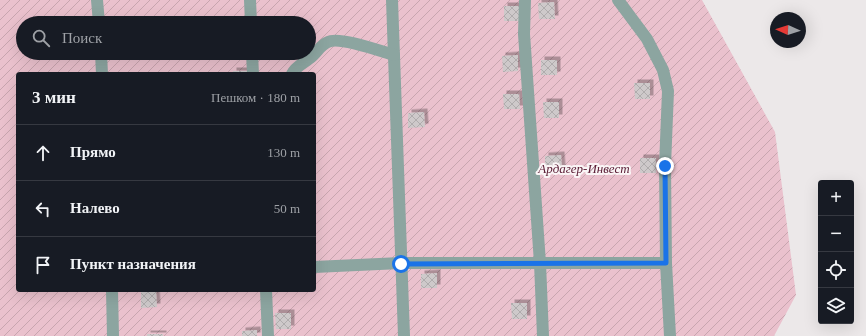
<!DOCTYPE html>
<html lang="ru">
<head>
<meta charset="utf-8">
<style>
	body { margin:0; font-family:Georgia,serif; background:#20242c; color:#f1f3f6 }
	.controls { position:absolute; right:12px; bottom:12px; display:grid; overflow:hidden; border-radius:4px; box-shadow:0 4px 16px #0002 }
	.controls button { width:36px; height:36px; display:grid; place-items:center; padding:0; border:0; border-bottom:1px solid #363941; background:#171b24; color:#f1f3f6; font:20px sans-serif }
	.compass { position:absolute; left:770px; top:12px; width:36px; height:36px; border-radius:50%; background:#171b24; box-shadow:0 4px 16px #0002; rotate:273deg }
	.stop { position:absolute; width:12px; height:12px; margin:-9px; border:3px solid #1a73e8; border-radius:50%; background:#fff }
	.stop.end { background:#1a73e8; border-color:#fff; box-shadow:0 1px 4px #0008 }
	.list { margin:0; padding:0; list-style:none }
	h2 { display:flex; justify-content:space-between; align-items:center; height:52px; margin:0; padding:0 16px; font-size:17px }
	h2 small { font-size:13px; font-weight:400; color:#9ea1a6 }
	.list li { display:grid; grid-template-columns:26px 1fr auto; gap:12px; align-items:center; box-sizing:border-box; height:56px; padding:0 16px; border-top:1px solid #363941 }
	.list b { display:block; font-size:15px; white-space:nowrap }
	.list em { font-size:13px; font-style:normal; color:#9ea1a6 }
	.icon { flex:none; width:22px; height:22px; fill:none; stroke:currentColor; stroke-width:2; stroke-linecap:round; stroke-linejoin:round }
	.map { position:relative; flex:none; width:866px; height:336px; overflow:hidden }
	.search { position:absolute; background:#171b24; box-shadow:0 4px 16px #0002; left:16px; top:16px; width:300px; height:44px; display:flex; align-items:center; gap:10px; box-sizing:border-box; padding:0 14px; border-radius:22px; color:#9ea1a6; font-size:15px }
	.panel { position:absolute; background:#171b24; box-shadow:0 4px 16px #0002; left:16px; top:72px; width:300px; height:220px; border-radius:4px }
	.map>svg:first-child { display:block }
	.garden { fill:url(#garden-furrows); fill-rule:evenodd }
	.building { fill:url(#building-cross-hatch); filter:url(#shadow) }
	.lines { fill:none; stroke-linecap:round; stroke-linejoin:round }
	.minor { stroke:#8ca5a0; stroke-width:12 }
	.route { stroke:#1a73e8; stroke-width:5 }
	.labels { text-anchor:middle; stroke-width:4; stroke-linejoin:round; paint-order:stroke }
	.park-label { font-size:13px; font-style:italic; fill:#5d2038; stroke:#faf5f6 }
</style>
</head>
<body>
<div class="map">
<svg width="866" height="336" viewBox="0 0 866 336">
	<defs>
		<pattern id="garden-furrows" width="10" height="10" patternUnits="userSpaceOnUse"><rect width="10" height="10" fill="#eac1cd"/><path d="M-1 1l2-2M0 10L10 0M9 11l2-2" fill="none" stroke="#c8a5af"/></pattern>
		<pattern id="building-cross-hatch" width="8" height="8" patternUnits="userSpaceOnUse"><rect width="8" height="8" fill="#cec9ca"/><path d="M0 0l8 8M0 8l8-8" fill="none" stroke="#b0acad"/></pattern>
		<filter id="shadow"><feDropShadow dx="3.5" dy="-3.5" stdDeviation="0" flood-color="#0004"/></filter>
	</defs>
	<rect width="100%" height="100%" fill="#ece8e9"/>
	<!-- garden -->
	<path class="garden" d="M0 0H702L775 132 796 295 774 336H0ZM23 23H309V53H23ZM18 74H314V290H18Z"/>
	<!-- building -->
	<g class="building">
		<polygon points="554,2 555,19 539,19 538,3"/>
		<rect x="504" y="6" width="16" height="15"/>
		<rect x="135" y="21" width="16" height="2"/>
		<polygon points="518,55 518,71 503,72 502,56"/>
		<rect x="541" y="60" width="16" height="15"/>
		<rect x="233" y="71" width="16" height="3"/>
		<polygon points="634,83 650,83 650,99 635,99"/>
		<polygon points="503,94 519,94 520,109 504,109"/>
		<polygon points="543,102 559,102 559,118 544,118"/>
		<polygon points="424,112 425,127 408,128 408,113"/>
		<polygon points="561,155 562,170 545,171 545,156"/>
		<rect x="640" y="158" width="16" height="15"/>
		<polygon points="437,273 437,288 421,288 421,274"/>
		<polygon points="156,291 157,307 141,308 141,292"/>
		<polygon points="511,303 527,303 527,319 512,319"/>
		<polygon points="275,313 291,313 291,329 276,329"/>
		<polygon points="257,330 257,336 242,336 242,331"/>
		<rect x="147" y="334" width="16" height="2"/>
	</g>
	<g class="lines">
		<!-- minor -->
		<g class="minor">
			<polyline points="97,0 99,23"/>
			<polyline points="250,0 251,23"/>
			<polyline points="392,0 404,336"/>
			<polyline points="525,0 524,34 540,263 543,336"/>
			<polyline points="618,0 647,39 663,70 668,91 665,166 666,263 670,336"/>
			<polyline points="101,53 102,74"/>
			<polyline points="252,53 253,74"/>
			<path d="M292 74C296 66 303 64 310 58 317 53 320 45 328 42 339 36 380 51 394 55"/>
			<polyline points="314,267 401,263 666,263"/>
			<polyline points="112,290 113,336"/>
			<polyline points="266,290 268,336"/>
		</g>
	</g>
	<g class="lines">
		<!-- route -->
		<polyline class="route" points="401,264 666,263 665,166"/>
	</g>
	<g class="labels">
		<!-- park labels -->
		<g class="park-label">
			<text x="584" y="173">Ардагер-Инвест</text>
		</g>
	</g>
</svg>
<div class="controls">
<button>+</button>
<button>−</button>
<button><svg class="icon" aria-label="locate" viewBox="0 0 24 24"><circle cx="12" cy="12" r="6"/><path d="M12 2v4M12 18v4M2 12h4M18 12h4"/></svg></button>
<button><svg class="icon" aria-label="layers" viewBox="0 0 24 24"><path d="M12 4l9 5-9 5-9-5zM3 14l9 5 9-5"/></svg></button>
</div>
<svg class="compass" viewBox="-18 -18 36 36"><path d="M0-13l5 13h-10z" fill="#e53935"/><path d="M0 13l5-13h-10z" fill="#9ea1a6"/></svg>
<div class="stop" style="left:401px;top:264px"></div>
<div class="stop end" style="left:665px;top:166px"></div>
<div class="search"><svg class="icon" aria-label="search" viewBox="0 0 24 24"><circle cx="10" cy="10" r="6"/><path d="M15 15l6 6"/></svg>Поиск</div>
<section class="panel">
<h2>3 мин<small>Пешком · 180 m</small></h2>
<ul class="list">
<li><svg class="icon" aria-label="ahead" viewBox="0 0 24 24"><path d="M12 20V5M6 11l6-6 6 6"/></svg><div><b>Прямо</b></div><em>130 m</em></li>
<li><svg class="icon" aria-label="left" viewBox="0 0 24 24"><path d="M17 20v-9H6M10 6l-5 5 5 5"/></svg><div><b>Налево</b></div><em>50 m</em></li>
<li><svg class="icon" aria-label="arrive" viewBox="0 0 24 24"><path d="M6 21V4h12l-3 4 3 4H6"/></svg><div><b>Пункт назначения</b></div></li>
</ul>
</section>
</div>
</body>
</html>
